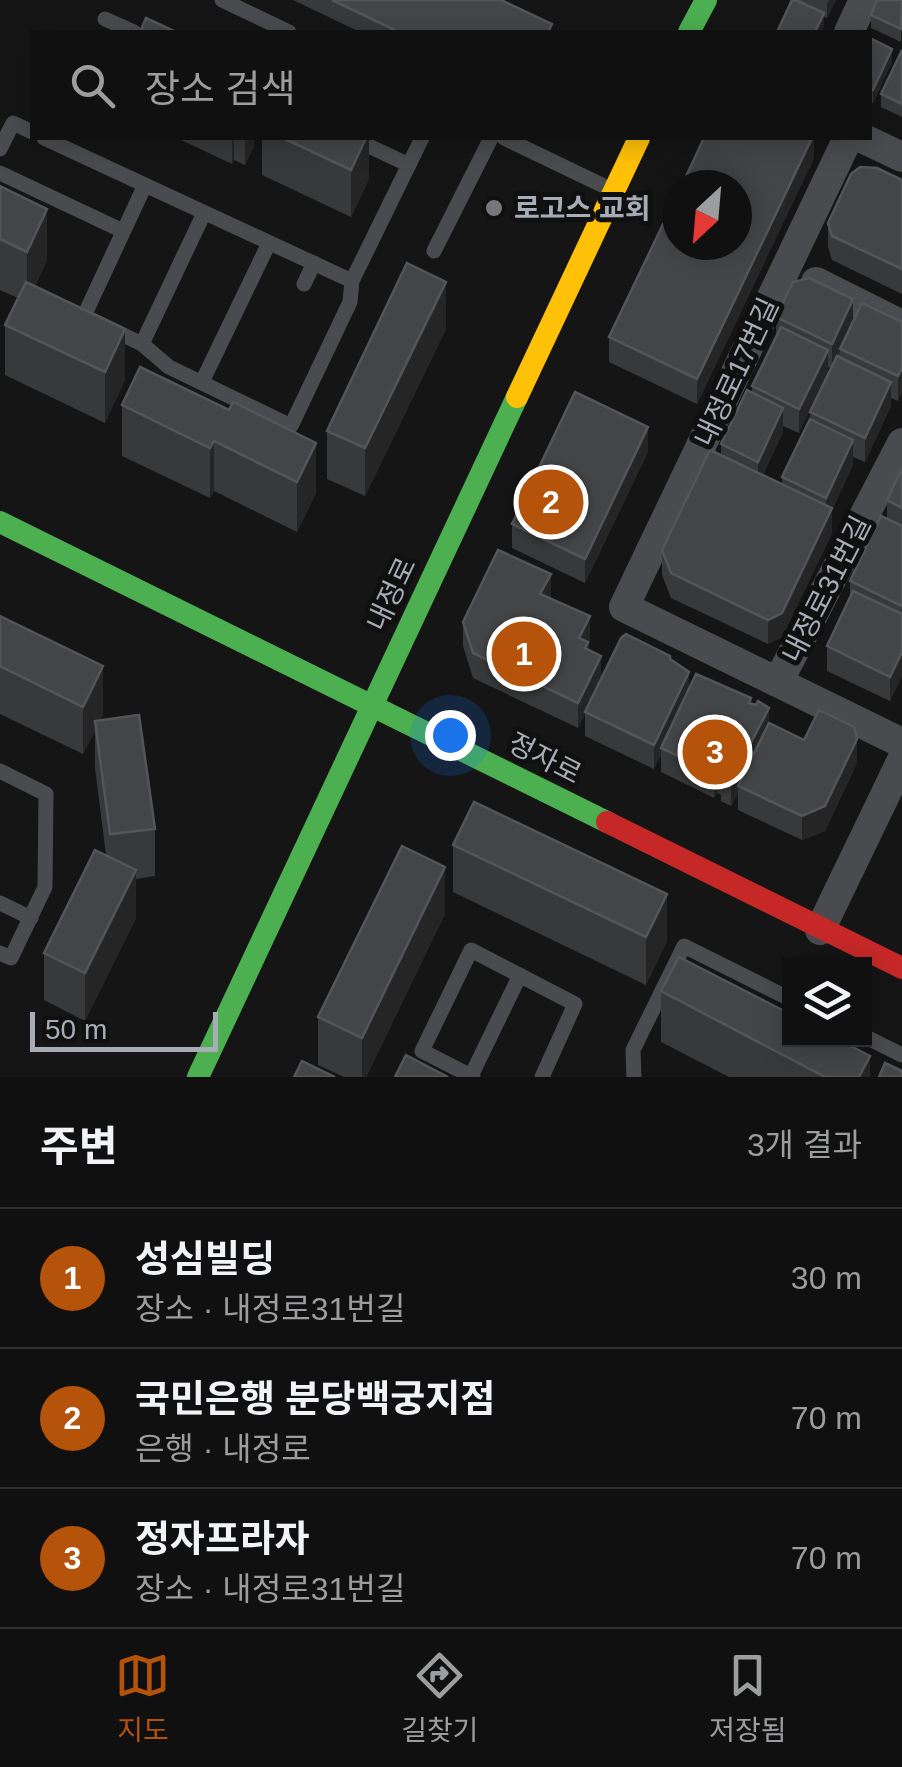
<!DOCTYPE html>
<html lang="ko">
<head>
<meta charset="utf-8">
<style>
	body { margin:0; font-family:Helvetica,"Noto Sans KR",sans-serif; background:#191919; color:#f1f3f6 }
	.controls { position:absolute; right:30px; bottom:30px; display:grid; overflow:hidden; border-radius:0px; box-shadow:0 5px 25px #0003 }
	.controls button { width:90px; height:90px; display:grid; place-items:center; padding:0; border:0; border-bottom:2px solid #303030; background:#101010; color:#f1f3f6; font:50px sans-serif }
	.compass { position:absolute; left:662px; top:170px; width:90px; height:90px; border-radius:50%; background:#101010; box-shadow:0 5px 25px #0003; rotate:206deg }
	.scale { position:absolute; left:30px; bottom:25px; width:188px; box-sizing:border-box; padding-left:10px; border:5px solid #a8acb5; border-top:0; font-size:28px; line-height:35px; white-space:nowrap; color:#a8acb5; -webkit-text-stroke:8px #101011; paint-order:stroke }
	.you { position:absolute; left:450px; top:735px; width:35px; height:35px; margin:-25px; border:8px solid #fff; border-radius:50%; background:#1a73e8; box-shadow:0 0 0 15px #1a73e833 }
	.badge { display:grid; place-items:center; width:65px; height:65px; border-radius:50%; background:#b45309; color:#fff; font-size:32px; font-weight:700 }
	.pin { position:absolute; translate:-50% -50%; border:5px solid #fff; box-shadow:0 2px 10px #0006 }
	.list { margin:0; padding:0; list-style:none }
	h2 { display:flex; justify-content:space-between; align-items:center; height:130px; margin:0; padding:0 40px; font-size:42px }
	h2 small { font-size:32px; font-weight:400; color:#9c9d9f }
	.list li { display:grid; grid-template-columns:65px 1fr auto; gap:30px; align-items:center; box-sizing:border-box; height:140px; padding:0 40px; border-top:2px solid #303030 }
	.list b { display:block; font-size:38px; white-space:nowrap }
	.list p { margin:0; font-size:32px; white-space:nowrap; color:#9c9d9f }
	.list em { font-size:32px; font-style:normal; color:#9c9d9f }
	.icon { flex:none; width:55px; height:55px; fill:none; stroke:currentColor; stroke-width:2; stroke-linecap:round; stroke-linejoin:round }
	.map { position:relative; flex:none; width:902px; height:1077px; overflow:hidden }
	.search { position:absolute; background:#101010; box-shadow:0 5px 25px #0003; left:30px; right:30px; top:30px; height:110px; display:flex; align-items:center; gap:25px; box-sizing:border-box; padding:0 35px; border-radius:0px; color:#9c9d9f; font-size:38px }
	.sheet { height:550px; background:#101010 }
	nav { display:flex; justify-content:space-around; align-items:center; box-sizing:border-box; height:140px; border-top:2px solid #303030; background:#101010; font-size:28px; color:#9c9d9f }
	nav a { display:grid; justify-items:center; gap:5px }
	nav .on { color:#b45309 }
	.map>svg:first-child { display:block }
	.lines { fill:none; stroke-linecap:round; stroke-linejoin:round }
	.lane { stroke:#4a4b4e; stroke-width:15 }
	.street { stroke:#4a4b4e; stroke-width:30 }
	.fast { stroke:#4caf50; stroke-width:22 }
	.slow { stroke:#ffc107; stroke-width:22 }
	.jam { stroke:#c62828; stroke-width:22 }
	.wall { fill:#38393a; fill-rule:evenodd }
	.shaded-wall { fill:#252526 }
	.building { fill:#444547; stroke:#545559; stroke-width:2.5 }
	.poi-dot { fill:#75777d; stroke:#101011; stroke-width:4 }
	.labels { text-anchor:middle; stroke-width:10; stroke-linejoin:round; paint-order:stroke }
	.poi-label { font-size:28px; font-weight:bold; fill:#a8acb5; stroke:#101011; text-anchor:start }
	.street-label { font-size:28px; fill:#a8acb5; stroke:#101011 }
</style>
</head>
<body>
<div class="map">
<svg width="902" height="1077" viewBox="0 0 902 1077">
	<rect width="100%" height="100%" fill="#151516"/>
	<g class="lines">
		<!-- lane -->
		<g class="lane">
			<polyline points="222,0 289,32"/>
			<polyline points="105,19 134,32"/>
			<polyline points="44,138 145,185"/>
			<polyline points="352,138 409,165"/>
			<polyline points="504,138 610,189"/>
			<polyline points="0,149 13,123 32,132"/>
			<polyline points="0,173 123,231"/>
			<polyline points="434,251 491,138"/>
			<polyline points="352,281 145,185 84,316 142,344 169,367 291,426 350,302 352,281 422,138"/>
			<polyline points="304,284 314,263"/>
			<polyline points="142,344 204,213"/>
			<polyline points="202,382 269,243"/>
			<polyline points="0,771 46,794 45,887 11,958 0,953"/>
			<polyline points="0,903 31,918"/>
			<polyline points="864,1036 902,1055"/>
			<polyline points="471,1076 520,975"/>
			<polyline points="473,1077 422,1051 471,950 575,1004 542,1077"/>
			<polyline points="634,1077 633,1050 684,946 790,999"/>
		</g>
		<!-- street -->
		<g class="street">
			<polyline points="849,32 864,0"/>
			<polyline points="848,138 624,607 902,743"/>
			<polyline points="862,138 902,157"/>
			<polyline points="816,282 902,325"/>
			<polyline points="778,682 902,443"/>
			<polyline points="820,930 902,760"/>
		</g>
		<!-- fast -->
		<g class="fast">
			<polyline points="689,32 706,0"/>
			<polyline points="0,522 607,822"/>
			<polyline points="198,1077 517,397"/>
		</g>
		<!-- slow -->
		<polyline class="slow" points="517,397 639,138"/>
		<!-- jam -->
		<polyline class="jam" points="607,822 902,968"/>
	</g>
	<!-- wall -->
	<g class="wall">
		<polygon points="293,0 501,0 552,32 360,32"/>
		<polygon points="799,0 836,0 827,18 824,17 824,26"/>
		<polygon points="902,0 901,42 871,28 871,15"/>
		<polygon points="870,38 892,62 873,103 870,101"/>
		<polygon points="902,50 902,117 881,107 881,94"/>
		<polygon points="177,138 254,138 254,146 245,165 234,160 232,164"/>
		<polygon points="262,138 369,138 369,179 351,217 262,175"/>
		<polygon points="814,138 814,158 697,404 609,362 609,337"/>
		<polygon points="902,180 902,294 832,260 828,247 828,223"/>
		<polygon points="0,186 47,260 35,286 125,380 105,423 5,375 5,325 18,298 0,290"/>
		<path d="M776 317 853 322H902V392L898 401 891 398V406L865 462 853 457V465L832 510V533L782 637 768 644 671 598 662 575V550L721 455V444L752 393V386L776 337ZM828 367 831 368 810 412V420L782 477V484L763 475 783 432V426L799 433Z"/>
		<polygon points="446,329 365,496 327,479 327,431"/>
		<polygon points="140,367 316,493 297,532 214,491 210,498 122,456 122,405"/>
		<polygon points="648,452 585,583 512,548 512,524"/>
		<polygon points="902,468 902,676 890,701 827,671 827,646 850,597 850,581 887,519 887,500"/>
		<polygon points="551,599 590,640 588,649 601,679 670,659 689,689 751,704 769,723 857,763 825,831 802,840 738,810 738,793 731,806 721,801 721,795 717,793 714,798 661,772 661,754 654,769 585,736 585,713 578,728 473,678 463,646 463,622"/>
		<polygon points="0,616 103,714 100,720 155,829 155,876 136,879 136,918 85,1021 44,1000 44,953 106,855 95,768 95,731 83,754 0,714"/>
		<polygon points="453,845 667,941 646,985 453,892"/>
		<polygon points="445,914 366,1077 344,1077 318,1065 318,1017"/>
		<polygon points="661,991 870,1077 729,1077 661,1042"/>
	</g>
	<!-- shaded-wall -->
	<g class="shaded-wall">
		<polygon points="829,0 836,0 827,18 827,5"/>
		<polygon points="824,13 824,26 822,32 815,32"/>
		<polygon points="892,49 892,62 873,103 873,90"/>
		<polygon points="232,138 234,138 234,160 232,164"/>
		<polygon points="245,138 254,138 254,146 245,165"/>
		<polygon points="366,138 369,138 369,179 351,217 351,170"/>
		<polygon points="812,138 814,138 814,158 697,404 697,379"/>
		<polygon points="47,209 47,260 27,302 27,252"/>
		<polygon points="446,282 446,329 365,496 365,448"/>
		<polygon points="853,299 853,323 832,369 832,344"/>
		<polygon points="125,329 125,380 105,423 105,372"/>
		<polygon points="828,350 828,374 799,433 799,409"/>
		<polygon points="902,368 902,392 898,401 898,376"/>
		<polygon points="891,382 891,406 865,462 865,438"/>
		<polygon points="783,408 783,432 758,486 758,462"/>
		<polygon points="648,427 648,452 585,583 585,559"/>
		<polygon points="853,440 853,465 832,510 832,533 782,637 768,644 768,620 826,521 826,498"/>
		<polygon points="214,441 214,491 210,498 210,448"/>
		<polygon points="316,443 316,493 297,532 297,482"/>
		<polygon points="551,574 551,598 540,594"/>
		<polygon points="590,616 590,640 588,645 588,667 579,638"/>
		<polygon points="902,652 902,676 890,701 890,677"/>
		<polygon points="601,656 601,681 578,728 578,703"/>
		<polygon points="103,666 103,714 96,728 95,721 95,731 83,754 83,707"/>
		<polygon points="689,672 689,696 661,748 661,754 654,769 654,745"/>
		<polygon points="769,708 769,732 738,786 738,793 731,806 731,781"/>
		<polygon points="857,739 857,763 825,831 802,840 802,816"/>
		<polygon points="717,769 717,793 714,798 714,773"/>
		<polygon points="445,867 445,914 366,1077 362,1077 362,1038"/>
		<polygon points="136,870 136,918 85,1021 85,973"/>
		<polygon points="667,894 667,941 646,985 646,937"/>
		<polygon points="870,1056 870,1077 859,1077"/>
	</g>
	<!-- building -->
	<g class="building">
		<polygon points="332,0 501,0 552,24 548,32 399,32"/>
		<polygon points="792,0 796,0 824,13 815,32 777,32"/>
		<polygon points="877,0 902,0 901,29 871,15"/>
		<polygon points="146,18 176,32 140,32"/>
		<polygon points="870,38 892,49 873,90 870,88"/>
		<polygon points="902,50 902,104 881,94"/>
		<polygon points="283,138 366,138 351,170"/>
		<polygon points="704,138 812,138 697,379 609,337 677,195 677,245 737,245 737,185 682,185"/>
		<polygon points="860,167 877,168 902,180 902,269 832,236 828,223 851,174"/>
		<polygon points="0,186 47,209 27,252 0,239"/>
		<polygon points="407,263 446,282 365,448 327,431"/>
		<polygon points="809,278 853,299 832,344 776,317 793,282"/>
		<polygon points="26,282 125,329 105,372 5,325"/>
		<polygon points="862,303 902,322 902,368 898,376 840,349"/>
		<polygon points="781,327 828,350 799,409 752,386"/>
		<polygon points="837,356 891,382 865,438 810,412"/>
		<polygon points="140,367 229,410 233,402 316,443 297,482 214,441 210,448 122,405"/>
		<polygon points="747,390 783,408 758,462 721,444"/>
		<polygon points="575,392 648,427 585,559 512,524"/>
		<polygon points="810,419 853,440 826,498 782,477"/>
		<polygon points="710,450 832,508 782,613 768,620 671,573 662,550"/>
		<polygon points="902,468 902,508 887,500"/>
		<polygon points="881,516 902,526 902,606 850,581"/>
		<polygon points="498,550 551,574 540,594 590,616 579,638 588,642 585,648 601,656 578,703 473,653 463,622"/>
		<polygon points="853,591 902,614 902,652 890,677 827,646"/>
		<polygon points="0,616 103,666 83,707 0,666"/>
		<polygon points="626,634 670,656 670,659 689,672 654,745 585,712 621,638"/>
		<polygon points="696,674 751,698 749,703 756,705 758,701 769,708 731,781 721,776 723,771 717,769 714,773 661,748"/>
		<polygon points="819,710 854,727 857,739 825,806 802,816 738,786 769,723 804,740"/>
		<polygon points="139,715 155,829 110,834 95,721"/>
		<polygon points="474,802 667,894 646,937 453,845"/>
		<polygon points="402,846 445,867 362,1038 318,1017"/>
		<polygon points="95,850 136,870 85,973 44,953"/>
		<polygon points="679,957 790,1014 790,1040 839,1040 870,1056 859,1077 825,1077 661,991"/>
		<polygon points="406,1055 448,1077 395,1077"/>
		<polygon points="302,1061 335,1077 294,1077"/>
		<polygon points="885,1063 902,1071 902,1077 879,1077"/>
	</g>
	<!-- markers -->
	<circle class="poi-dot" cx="494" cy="208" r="10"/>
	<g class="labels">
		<!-- poi labels -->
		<g class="poi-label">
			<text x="514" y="218">로고스 교회</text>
		</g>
		<!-- street labels -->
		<g class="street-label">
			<text transform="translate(736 372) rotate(-65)" y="10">내정로17번길</text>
			<text transform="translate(826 589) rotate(-63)" y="10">내정로31번길</text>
			<text transform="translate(391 594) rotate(-65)" y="10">내정로</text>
			<text transform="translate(545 758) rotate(27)" y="10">정자로</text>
		</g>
	</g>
</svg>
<div class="controls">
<button><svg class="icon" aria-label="layers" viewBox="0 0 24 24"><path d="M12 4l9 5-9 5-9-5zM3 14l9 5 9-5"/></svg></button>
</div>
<svg class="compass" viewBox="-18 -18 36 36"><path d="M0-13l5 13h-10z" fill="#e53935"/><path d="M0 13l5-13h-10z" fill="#9c9d9f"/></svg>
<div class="scale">50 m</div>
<div class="you"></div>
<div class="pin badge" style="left:524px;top:654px">1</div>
<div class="pin badge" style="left:551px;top:502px">2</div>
<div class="pin badge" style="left:715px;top:752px">3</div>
<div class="search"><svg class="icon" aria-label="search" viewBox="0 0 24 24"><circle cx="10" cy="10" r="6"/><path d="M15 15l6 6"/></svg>장소 검색</div>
</div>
<section class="sheet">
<h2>주변<small>3개 결과</small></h2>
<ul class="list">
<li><span class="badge">1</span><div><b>성심빌딩</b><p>장소 · 내정로31번길</p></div><em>30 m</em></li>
<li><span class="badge">2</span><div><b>국민은행 분당백궁지점</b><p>은행 · 내정로</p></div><em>70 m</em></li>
<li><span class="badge">3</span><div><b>정자프라자</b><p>장소 · 내정로31번길</p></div><em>70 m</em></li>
</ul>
</section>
<nav>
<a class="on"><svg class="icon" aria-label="map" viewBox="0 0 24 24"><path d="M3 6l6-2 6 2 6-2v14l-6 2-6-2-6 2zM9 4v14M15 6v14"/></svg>지도</a>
<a><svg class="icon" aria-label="directions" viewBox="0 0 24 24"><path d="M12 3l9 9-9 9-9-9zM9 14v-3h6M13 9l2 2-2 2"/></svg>길찾기</a>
<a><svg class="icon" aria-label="saved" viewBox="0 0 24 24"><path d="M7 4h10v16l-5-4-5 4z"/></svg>저장됨</a>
</nav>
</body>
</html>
